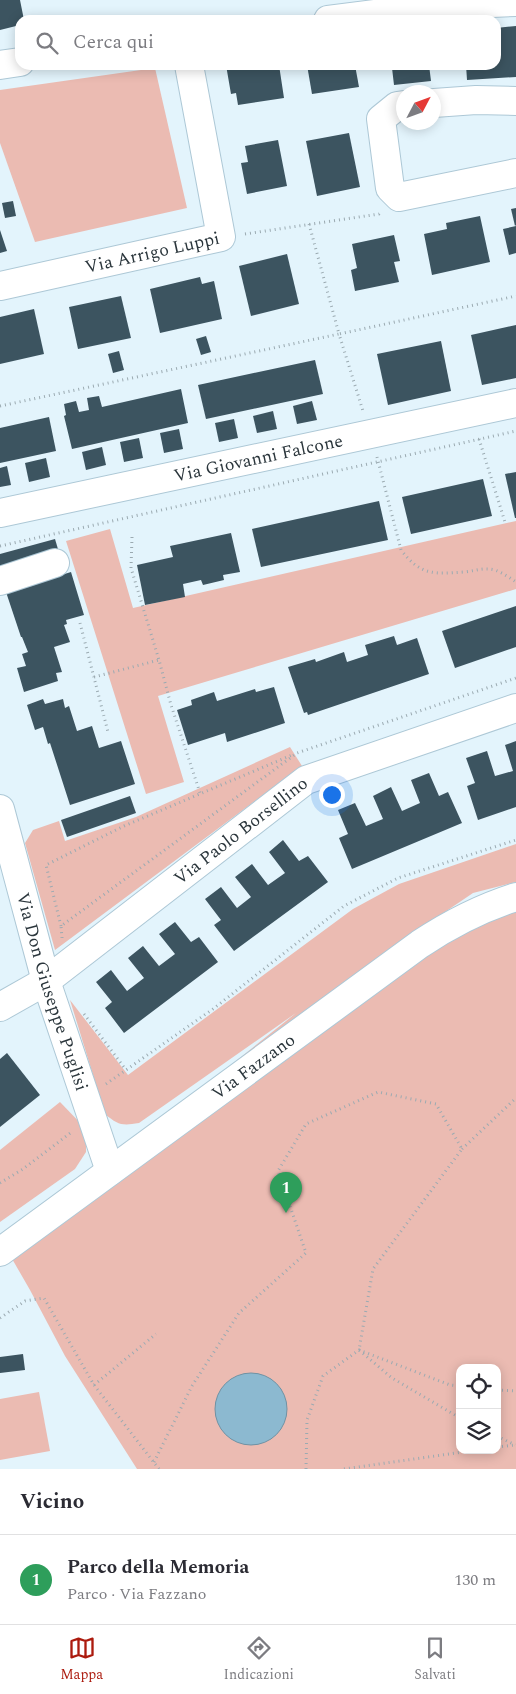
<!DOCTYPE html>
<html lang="it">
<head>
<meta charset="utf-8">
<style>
	body { margin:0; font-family:Spectral,serif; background:#f7f7f7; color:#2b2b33 }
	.controls { position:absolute; right:15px; bottom:15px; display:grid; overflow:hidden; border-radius:10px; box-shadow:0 2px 12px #0003 }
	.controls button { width:45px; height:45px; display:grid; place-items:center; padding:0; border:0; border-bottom:1px solid #e1e1e2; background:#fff; color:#2b2b33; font:25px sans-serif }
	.compass { position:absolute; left:396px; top:85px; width:45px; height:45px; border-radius:50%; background:#fff; box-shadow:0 2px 12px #0003; rotate:49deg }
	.you { position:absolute; left:331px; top:794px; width:18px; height:18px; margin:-12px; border:4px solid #fff; border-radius:50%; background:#1a73e8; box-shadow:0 0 0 8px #1a73e833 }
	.badge { display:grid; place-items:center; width:32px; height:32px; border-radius:50%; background:#ac1b0e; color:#fff; font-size:16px; font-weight:700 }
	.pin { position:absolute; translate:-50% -41px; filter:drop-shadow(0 1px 2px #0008) }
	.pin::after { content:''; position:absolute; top:26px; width:18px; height:15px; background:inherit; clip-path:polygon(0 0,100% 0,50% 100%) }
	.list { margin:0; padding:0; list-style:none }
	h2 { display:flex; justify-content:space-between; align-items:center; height:65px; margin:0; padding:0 20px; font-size:21px }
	h2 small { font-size:16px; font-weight:400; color:#7c7c81 }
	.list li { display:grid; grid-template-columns:32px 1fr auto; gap:15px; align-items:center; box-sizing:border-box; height:90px; padding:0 20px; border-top:1px solid #e1e1e2 }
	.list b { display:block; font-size:19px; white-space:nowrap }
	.list p { margin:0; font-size:16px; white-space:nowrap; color:#7c7c81 }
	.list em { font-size:16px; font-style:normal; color:#7c7c81 }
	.icon { flex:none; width:28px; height:28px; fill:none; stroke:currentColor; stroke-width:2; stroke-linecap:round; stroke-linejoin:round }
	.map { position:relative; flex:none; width:516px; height:1469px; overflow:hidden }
	.search { position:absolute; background:#fff; box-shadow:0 2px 12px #0003; left:15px; right:15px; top:15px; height:55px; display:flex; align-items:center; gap:12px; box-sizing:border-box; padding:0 18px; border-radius:15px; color:#7c7c81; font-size:19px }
	.sheet { height:155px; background:#fff }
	nav { display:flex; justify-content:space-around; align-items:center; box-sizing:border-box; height:70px; border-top:1px solid #e1e1e2; background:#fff; font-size:14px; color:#7c7c81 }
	nav a { display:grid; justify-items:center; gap:2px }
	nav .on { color:#ac1b0e }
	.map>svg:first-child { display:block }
	.green { fill:#ebbbb2; fill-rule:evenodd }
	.water { fill:#8cb9d0; stroke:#6f92a4 }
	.building { fill:#3c5460 }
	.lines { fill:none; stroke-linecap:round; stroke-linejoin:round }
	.minor-casing { stroke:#adc8d6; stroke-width:30 }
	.path { stroke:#9baab1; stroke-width:3; stroke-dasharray:1 4; stroke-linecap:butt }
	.minor { stroke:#fff; stroke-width:28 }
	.labels { text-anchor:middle; stroke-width:5; stroke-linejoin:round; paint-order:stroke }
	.street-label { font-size:18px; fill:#2b363c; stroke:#fff }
</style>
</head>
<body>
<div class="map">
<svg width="516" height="1469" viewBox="0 0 516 1469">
	<rect width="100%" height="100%" fill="#e3f4fc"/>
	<!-- green -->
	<g class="green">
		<polygon points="155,68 187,208 35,242 0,143 0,90"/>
		<polygon points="516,521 516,589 158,696 184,782 146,794 66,541 110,529 133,608"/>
		<polygon points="290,747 302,766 55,950 25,843 33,830 59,821 65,841 136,817"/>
		<path d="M516 844V882L473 893 439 916 472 899 516 888V1469H137L65 1356 30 1290 11 1257 101 1169 296 1013 139 1123C122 1126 118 1125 105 1114L70 1000 128 1075 353 909 399 884ZM460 1368H497V1450H460Z"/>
		<polygon points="60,1102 86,1129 86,1152 75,1169 0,1222 0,1150"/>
		<polygon points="39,1392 50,1451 0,1460 0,1399"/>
	</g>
	<!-- water -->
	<circle class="water" cx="251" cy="1409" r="36"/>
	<!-- building -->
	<g class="building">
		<polygon points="0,0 20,0 24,20 20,20 20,25 0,30"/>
		<polygon points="516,26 516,77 467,80 466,65 496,65 496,28"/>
		<polygon points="226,65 279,65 284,98 238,105 236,93 231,94"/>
		<polygon points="307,65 355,65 359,87 312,94"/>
		<polygon points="389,65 429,65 431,81 394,85 392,68 389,68"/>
		<polygon points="349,133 360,187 317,196 306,141"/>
		<polygon points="278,140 287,186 247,194 241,163 248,162 245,146"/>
		<polygon points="13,201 16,216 5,218 2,203"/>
		<polygon points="516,208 516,225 515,226 511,209"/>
		<polygon points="480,216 490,262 432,275 424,234 447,229 446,223"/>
		<polygon points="516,226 516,253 509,255 503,229"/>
		<polygon points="0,230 7,251 0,253"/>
		<polygon points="394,235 400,261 394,262 399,282 355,291 351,270 357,268 352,244"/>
		<polygon points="287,254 299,304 251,316 239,266"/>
		<polygon points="200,277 202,284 214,281 222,319 160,333 150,289"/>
		<polygon points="121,296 131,338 78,349 69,307"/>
		<polygon points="34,309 44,354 0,364 0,317"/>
		<polygon points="516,325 516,378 482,385 471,335"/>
		<polygon points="206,336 211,352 201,355 196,339"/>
		<polygon points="441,341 451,391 388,405 377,354"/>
		<polygon points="119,351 124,370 113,373 108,354"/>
		<polygon points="315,360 323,394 206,419 198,385"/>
		<polygon points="181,389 188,423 72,449 64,416 66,415 64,404 76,401 79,412 89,410 87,398 99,396 102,407"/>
		<polygon points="312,401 317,420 297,424 293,406"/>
		<polygon points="273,411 277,429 257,433 253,416"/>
		<polygon points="49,417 56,451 0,463 0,428"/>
		<polygon points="234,419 238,438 219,442 215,423"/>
		<polygon points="179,429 183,449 164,453 160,433"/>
		<polygon points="139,438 143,458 124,462 120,442"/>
		<polygon points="102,447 106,465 86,470 82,452"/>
		<polygon points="46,458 50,477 29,482 25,463"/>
		<polygon points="7,466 11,485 0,487 0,468"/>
		<polygon points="516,472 516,518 515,518 505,474"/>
		<polygon points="483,479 492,516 411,534 402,497"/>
		<polygon points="379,501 388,540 261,567 252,529"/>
		<polygon points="231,533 240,572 223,575 224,580 203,585 201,580 183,584 185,597 145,605 137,565 173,557 170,546"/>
		<polygon points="55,539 60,556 0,574 0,554"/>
		<polygon points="71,572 84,615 66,620 67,624 64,625 70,642 54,647 62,672 56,673 58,681 24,692 17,668 26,666 22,654 28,652 22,637 21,637 6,592"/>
		<polygon points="516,606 516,647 455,668 442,631"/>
		<polygon points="394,636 397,645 417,638 429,674 308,715 307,712 304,713 288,667 315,659 316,662 344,652 347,662 368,655 365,645"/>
		<polygon points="274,687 285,723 227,742 225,733 188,745 177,710 192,705 191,700 214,692 217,701 255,689 256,692"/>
		<polygon points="43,699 45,704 63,699 65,708 69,706 77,731 92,726 99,748 121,741 135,784 70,805 50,743 48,744 43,727 35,730 27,705"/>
		<polygon points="516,741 516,807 478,820 467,786 475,783 466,758 487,751 495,776 513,771 505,745"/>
		<polygon points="429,773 439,796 448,792 462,823 352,869 339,838 348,834 338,810 355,803 366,826 383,819 373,796 391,787 402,811 420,803 411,780"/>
		<polygon points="130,796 136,813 67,837 61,820"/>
		<polygon points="283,840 299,861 308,856 328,882 234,951 214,925 221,920 205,899 221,887 237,908 251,897 235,877 252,864 268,885 285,873 269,852"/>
		<polygon points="175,922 191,942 199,937 218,962 124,1033 105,1008 112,1002 96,982 111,970 127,991 144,978 128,958 143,946 159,966 175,954 159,934"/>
		<polygon points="7,1053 40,1095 0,1127 0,1059"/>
		<polygon points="23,1354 25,1370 0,1373 0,1357"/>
	</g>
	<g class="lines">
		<defs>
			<g id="minor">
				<polyline points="328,20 444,5 516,2"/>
				<polyline points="0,65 20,62"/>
				<polyline points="434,103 476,100 516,101"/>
				<polyline points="404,105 397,106 381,119 390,188 399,197 516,173"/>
				<path id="s1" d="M0 286 221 237 189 65"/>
				<path id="s2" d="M0 513 516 403"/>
				<polyline points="0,581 55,563"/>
				<path id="s3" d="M0 809 46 981 110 1171"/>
				<path id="s4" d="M0 1007 46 981 306 780 516 708"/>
				<path id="s5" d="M0 1252 420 944C450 924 481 908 516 897"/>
			</g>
		</defs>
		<!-- minor casing -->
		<use href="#minor" class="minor-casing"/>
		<!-- path -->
		<g class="path">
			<polyline points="309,224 339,334 516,296"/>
			<polyline points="245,234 379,214 381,212"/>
			<polyline points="0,406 339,334 363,411"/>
			<polyline points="479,439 505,522"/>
			<path d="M377 457 401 550C421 576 434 574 464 572 475 571 484 567 495 570 503 573 510 578 516 582"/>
			<polyline points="132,537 131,568 159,660 171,705 200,793"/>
			<polyline points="0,546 516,431"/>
			<polyline points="80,623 108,732"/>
			<polyline points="94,677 159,660"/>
			<polyline points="61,926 46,865 124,826 292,755"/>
			<polyline points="62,938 61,926 297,753 516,678"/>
			<polyline points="84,1014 126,1070"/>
			<polyline points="106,1084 213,1009 344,906 398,878 516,840"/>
			<polyline points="462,1149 516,1098"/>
			<polyline points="0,1183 23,1169 73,1131"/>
			<polyline points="0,1318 25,1301 44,1298 94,1385 159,1469"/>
			<polyline points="94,1385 156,1334"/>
			<polyline points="497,1390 516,1391"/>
			<polyline points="497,1436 515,1445"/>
			<polyline points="497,1447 515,1445"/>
			<polyline points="154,1462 192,1386 239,1313 306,1253 278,1171 306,1124 378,1092 436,1104 462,1149 373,1269 359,1350 392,1378 460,1418"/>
			<polyline points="306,1469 307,1420 323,1376 359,1350 450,1385 460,1386"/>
			<polyline points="344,1469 477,1450"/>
		</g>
		<!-- minor -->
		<use href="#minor" class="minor"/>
	</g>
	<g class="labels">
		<!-- street labels -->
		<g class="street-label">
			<text dy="6" stroke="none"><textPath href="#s1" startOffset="156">Via Arrigo Luppi</textPath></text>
			<text dy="6" stroke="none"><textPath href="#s2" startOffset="264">Via Giovanni Falcone</textPath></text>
			<text dy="6" stroke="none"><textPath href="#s4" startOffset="299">Via Paolo Borsellino</textPath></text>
			<text dy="6" stroke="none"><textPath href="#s3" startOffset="190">Via Don Giuseppe Puglisi</textPath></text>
			<text dy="6" stroke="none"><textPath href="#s5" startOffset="314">Via Fazzano</textPath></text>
		</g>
	</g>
</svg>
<div class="controls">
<button><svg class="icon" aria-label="locate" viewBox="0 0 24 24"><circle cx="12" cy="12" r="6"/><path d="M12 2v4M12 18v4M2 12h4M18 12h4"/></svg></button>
<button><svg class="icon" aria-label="layers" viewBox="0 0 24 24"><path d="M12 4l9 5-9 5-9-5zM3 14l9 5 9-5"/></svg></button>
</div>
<svg class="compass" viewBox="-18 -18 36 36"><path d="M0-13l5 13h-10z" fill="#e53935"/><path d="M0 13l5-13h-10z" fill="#7c7c81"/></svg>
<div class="you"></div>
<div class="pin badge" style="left:286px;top:1213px;background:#2e9e5b">1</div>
<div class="search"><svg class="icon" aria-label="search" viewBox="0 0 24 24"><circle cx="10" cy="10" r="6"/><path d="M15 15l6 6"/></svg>Cerca qui</div>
</div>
<section class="sheet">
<h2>Vicino<small></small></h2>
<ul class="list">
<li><span class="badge" style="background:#2e9e5b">1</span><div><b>Parco della Memoria</b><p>Parco · Via Fazzano</p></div><em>130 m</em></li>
</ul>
</section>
<nav>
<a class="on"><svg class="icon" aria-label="map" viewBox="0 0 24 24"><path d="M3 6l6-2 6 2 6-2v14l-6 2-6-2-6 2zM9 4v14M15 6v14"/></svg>Mappa</a>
<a><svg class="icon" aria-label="directions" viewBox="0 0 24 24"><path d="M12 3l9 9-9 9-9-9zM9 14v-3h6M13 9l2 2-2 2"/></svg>Indicazioni</a>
<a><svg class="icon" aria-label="saved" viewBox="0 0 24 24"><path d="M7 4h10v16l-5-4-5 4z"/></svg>Salvati</a>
</nav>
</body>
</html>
